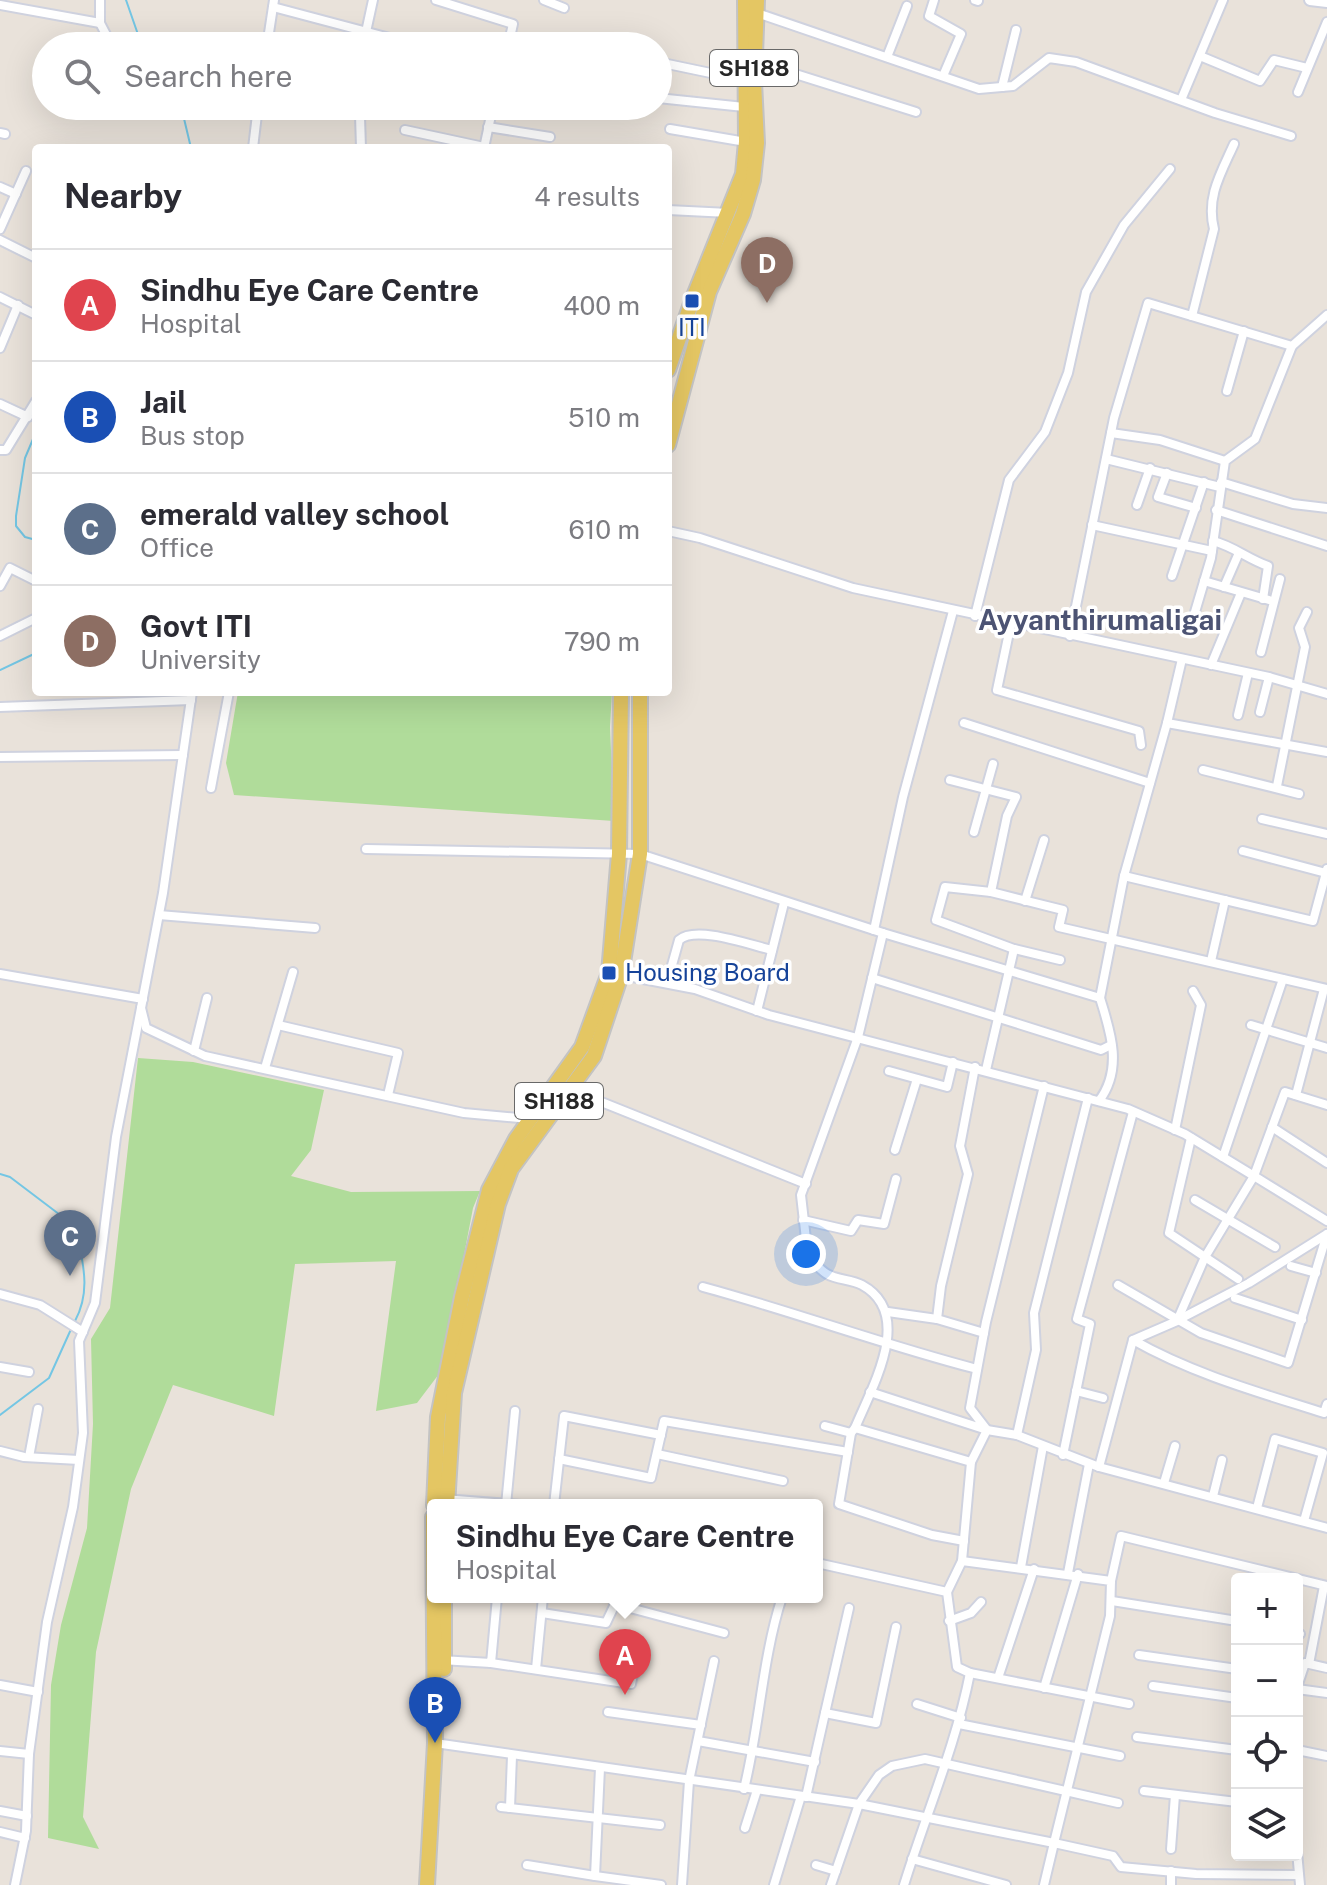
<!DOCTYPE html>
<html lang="en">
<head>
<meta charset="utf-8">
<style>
	body { margin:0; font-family:"Public Sans",sans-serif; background:#f2f2f3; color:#2b2b33 }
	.controls { position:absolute; right:24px; bottom:24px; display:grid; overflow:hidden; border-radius:8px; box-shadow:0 8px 32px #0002 }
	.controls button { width:72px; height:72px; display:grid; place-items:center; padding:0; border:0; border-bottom:2px solid #e1e1e2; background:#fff; color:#2b2b33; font:40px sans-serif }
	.you { position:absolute; left:806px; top:1254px; width:28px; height:28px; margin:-20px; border:6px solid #fff; border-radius:50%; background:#1a73e8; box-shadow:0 0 0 12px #1a73e833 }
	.badge { display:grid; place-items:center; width:52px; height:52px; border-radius:50%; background:#111827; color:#fff; font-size:26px; font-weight:700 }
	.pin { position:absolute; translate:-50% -66px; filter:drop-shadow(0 2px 4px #0008) }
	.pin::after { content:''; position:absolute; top:42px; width:28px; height:24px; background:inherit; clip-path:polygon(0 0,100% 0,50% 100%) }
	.popup { position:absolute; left:427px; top:1499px; width:396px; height:104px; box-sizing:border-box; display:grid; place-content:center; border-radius:8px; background:#fff; filter:drop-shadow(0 2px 6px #0005); font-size:26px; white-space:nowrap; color:#7c7c81 }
	.popup b { font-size:30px; color:#2b2b33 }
	.popup::after { content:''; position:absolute; left:50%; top:100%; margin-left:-16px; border:16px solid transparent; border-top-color:#fff }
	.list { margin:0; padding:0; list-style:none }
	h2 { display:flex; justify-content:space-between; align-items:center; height:104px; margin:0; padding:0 32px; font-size:34px }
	h2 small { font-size:26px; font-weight:400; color:#7c7c81 }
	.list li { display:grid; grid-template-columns:52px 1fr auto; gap:24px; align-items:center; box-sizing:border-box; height:112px; padding:0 32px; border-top:2px solid #e1e1e2 }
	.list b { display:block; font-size:30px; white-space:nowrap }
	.list p { margin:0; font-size:26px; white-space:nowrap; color:#7c7c81 }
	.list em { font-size:26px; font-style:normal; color:#7c7c81 }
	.icon { flex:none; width:44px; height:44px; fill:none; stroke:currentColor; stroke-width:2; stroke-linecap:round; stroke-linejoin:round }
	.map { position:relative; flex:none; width:1327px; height:1885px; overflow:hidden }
	.search { position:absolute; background:#fff; box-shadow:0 8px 32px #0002; left:32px; top:32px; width:640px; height:88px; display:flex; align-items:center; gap:20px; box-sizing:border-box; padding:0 28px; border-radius:44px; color:#7c7c81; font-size:30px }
	.panel { position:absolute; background:#fff; box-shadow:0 8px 32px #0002; left:32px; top:144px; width:640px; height:552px; border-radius:8px }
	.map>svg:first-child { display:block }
	.green { fill:#b0dc9a }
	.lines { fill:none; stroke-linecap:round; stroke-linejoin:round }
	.stream { stroke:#74c6e4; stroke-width:2 }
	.minor-casing { stroke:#cfd2df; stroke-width:12 }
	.tertiary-casing { stroke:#cfd2df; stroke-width:14 }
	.primary-casing { stroke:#c3c3c3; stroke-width:18 }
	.minor { stroke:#fff; stroke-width:8 }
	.tertiary { stroke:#fff; stroke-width:10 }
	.primary { stroke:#e4c663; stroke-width:14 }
	.transit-dot { fill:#1a4fb4; stroke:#fff; stroke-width:3 }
	.labels { text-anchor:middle; stroke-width:7; stroke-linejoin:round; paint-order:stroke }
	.shield { fill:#fff; stroke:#686868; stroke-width:2 }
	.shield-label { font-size:22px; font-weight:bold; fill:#272727 }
	.transit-label { font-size:24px; fill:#164399; stroke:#fff }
	.quarter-label { font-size:28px; font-weight:bold; fill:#4c5373; stroke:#fff }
</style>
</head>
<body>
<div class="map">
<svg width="1327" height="1885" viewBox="0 0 1327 1885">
	<rect width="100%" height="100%" fill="#e9e2da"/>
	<!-- green -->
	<g class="green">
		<polygon points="238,692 612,692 610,727 614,821 234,795 226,763"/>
		<polygon points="138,1058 193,1062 324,1090 311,1150 291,1176 351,1192 480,1191 473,1208 442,1370 417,1403 376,1411 396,1261 295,1264 274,1416 173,1385 131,1489 96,1652 83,1817 99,1849 48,1838 51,1685 61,1625 87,1528 93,1424 91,1339 110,1308"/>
	</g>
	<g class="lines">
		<!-- stream -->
		<g class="stream">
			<polyline points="126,0 142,46"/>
			<polyline points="181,106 191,148"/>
			<polyline points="36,432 25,458 16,516 16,526 25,537 36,540"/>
			<polyline points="0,670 36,653"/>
			<path d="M0 1174 10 1177 76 1227C82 1261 92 1289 75 1321"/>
			<polyline points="0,1415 49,1378 72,1327"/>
		</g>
		<defs>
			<g id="minor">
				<polyline points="100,0 100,23 112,46"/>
				<polyline points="436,0 513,24 508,46"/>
				<polyline points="544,0 564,8"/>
				<polyline points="934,0 929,16 961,34 943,76"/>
				<polyline points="975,0 978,1"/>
				<polyline points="0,5 100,23"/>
				<polyline points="273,7 420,46"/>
				<polyline points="757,13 979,89 1013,86 1049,58 1076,62 1215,113 1291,136"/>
				<polyline points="366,32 373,0"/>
				<polyline points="267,46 274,0"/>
				<polyline points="1200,56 1260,81 1274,60 1307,68"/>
				<polyline points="887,57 907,6"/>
				<polyline points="754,61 916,112"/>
				<polyline points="658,62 744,80"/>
				<polyline points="1002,87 1016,30"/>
				<polyline points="1298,92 1327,22"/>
				<polyline points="658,98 744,107"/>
				<polyline points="1181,100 1223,0"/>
				<polyline points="576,106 602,109"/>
				<polyline points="360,116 361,148"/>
				<polyline points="488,127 550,137"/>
				<polyline points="670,129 746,142"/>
				<polyline points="405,130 484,147"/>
				<polyline points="0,133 5,134"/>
				<polyline points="253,148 258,106"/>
				<polyline points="484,148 493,106"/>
				<polyline points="0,187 16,194"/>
				<polyline points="668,210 729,213"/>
				<polyline points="0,229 26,171"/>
				<polyline points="0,240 36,258"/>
				<polyline points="0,297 36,315"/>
				<path d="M1192 316 1214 229C1206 197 1221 173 1234 144"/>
				<polyline points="0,348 18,305"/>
				<polyline points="1227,391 1244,331"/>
				<polyline points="0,404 28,417"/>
				<polyline points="1111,433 1160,440 1225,461"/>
				<polyline points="0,450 6,450 36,401"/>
				<polyline points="1106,459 1220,487"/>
				<polyline points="1167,473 1158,497 1196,508"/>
				<polyline points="1221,482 1293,504 1327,508"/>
				<polyline points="1137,505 1150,468"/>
				<polyline points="1216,510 1327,546"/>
				<polyline points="1092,525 1212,551"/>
				<polyline points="668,531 700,538 853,588 1269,677 1327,694"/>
				<path d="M1213 541C1233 546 1248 559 1268 566L1263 599"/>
				<polyline points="1172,576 1204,482"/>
				<polyline points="1204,581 1269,600"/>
				<polyline points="0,586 10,568 36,581"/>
				<polyline points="1224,587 1238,555"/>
				<polyline points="1195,612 1211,558 1225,461 1255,439 1292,346"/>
				<polyline points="975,616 1009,480 1045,432 1068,373 1086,292 1124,225 1170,169"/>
				<polyline points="1011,623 997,690 1139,731 1141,745"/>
				<polyline points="0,636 36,618"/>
				<polyline points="1070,636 1114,418 1148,303 1292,346 1327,315"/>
				<polyline points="1261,652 1280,579"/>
				<polyline points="1211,665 1241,593"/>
				<polyline points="192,692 163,893 141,1008 146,1028 205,1056 464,1113 530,1119"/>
				<polyline points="0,707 191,700"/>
				<polyline points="1260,712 1269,677"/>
				<polyline points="1238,715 1248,673"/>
				<polyline points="964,723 1150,783"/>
				<polyline points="1167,723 1182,659"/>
				<polyline points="0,757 183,755"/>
				<polyline points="1203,770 1299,794"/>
				<polyline points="950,780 1016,797 1007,816 991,892 945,887 936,920 1014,949 1060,960"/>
				<polyline points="1277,786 1305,647 1299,628 1307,612"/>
				<polyline points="211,788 229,692"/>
				<polyline points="1262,819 1327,834"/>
				<polyline points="974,832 993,764"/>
				<path d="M366 849 640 854 883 933 858 1037 801 1195 808 1257C814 1262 820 1270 827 1274 837 1280 851 1279 862 1285 915 1314 872 1387 855 1428"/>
				<polyline points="1243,851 1326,873"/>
				<polyline points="1124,876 1313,921 1327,869"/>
				<polyline points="991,892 1063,910 1059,927 1327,989"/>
				<polyline points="1025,901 1044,840"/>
				<polyline points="159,915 315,928"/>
				<polyline points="874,930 903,797 953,611"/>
				<polyline points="883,933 1100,998 1124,876 1167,723 1327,752"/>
				<polyline points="1211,961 1225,900"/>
				<polyline points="0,974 143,999"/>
				<path d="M617 974 695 989 769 1015 1128 1109 1185 1134 1254 1176 1205 1257 1177 1321 1133 1340C1193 1374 1258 1392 1324 1413L1327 1404"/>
				<polyline points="872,978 1101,1050 1111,1045"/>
				<path d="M667 983 679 940C696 925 750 945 772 950"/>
				<polyline points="757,1011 784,903"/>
				<polyline points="278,1025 398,1053 388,1095"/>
				<polyline points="1251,1025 1327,1048"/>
				<polyline points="194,1051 207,998"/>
				<polyline points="975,1067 960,1146 968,1174 941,1286 937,1319 984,1333"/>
				<polyline points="265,1068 293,972"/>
				<polyline points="986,1070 1014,949"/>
				<polyline points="889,1071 947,1087 953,1062"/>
				<polyline points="569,1089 806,1184"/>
				<polyline points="1296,1095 1324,989"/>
				<path d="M1099 1101C1123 1069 1111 1033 1100 998"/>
				<polyline points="1327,1105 1285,1092 1254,1176 1327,1221"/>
				<polyline points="1272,1127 1327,1163"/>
				<polyline points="1175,1130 1201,1005 1193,991"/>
				<polyline points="1191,1138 1169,1233 1238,1279"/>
				<polyline points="895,1150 917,1079"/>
				<polyline points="1223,1157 1283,979"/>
				<polyline points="1195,1200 1275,1247"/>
				<polyline points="803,1220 851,1231 858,1220 884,1224 896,1179"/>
				<polyline points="1291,1266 1316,1273"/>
				<polyline points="1118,1285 1201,1333 1288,1363 1327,1234"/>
				<path d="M703 1287C795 1312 884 1345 977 1369"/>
				<polyline points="0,1294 40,1305 83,1332"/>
				<polyline points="1235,1298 1302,1320"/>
				<polyline points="888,1312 937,1319"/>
				<polyline points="1178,1320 1249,1283 1327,1234"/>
				<polyline points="0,1367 29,1372"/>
				<polyline points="1076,1391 1103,1398"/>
				<polyline points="870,1392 987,1430 970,1408 986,1322 1044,1086"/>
				<polyline points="825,1426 851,1433 855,1428 971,1462 962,1561"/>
				<polyline points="851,1433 839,1504 932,1535 964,1541"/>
				<polyline points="1017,1435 1036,1350 1034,1313 1088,1098"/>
				<polyline points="0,1451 24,1457 79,1460"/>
				<polyline points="657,1454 783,1481"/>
				<polyline points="1063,1455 1090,1324 1077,1319 1133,1112"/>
				<polyline points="29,1457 38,1409"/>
				<polyline points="559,1459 651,1478 664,1421 848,1452"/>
				<polyline points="971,1462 987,1430 1017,1435 1099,1467 1327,1528"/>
				<polyline points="1099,1467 1133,1340"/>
				<polyline points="1164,1483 1175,1446"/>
				<polyline points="1213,1496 1222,1460"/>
				<polyline points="444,1499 521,1505"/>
				<polyline points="506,1505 515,1411"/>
				<polyline points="554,1505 564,1416 661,1435"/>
				<polyline points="1257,1508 1275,1439 1323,1453 1304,1521"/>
				<polyline points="817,1563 947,1592 957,1667 970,1673"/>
				<polyline points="1021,1567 1043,1446"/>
				<polyline points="1068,1573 1089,1464"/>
				<polyline points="1111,1581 1121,1536 1327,1586"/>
				<polyline points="616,1597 615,1604 724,1633"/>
				<polyline points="1112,1601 1237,1621"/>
				<polyline points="542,1613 606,1623 615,1604"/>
				<polyline points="949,1621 971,1613 981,1602"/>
				<polyline points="1297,1633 1300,1634"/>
				<polyline points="1139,1655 1237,1669"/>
				<polyline points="441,1660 491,1663 497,1597"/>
				<polyline points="491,1663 631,1684 639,1644"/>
				<polyline points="1309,1664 1324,1586"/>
				<polyline points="536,1669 543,1597"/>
				<polyline points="998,1678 1034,1569"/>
				<polyline points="0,1685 38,1692"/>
				<polyline points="1153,1686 1237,1698"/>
				<polyline points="1297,1687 1305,1663 1327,1668"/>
				<polyline points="1044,1688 1078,1574"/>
				<polyline points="1297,1689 1327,1693"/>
				<polyline points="917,1704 961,1718"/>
				<polyline points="608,1712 701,1725"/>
				<polyline points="825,1713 849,1608"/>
				<polyline points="959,1724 1120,1756"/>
				<polyline points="1137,1737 1237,1750"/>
				<polyline points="698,1741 815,1762"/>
				<polyline points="435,1743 859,1804 879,1775 892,1766 925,1759 1118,1803"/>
				<polyline points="1297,1750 1327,1756"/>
				<polyline points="0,1751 29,1754"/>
				<path d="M744 1789C760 1725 762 1659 782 1597"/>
				<polyline points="1144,1791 1237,1802"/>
				<polyline points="806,1797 825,1713 876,1723 896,1627"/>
				<polyline points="501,1807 660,1825"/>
				<polyline points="510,1808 512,1756"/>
				<polyline points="0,1811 27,1816"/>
				<polyline points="745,1828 757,1790"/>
				<polyline points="0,1832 25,1838"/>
				<polyline points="1171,1849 1175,1795"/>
				<polyline points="1297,1851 1300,1885"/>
				<polyline points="912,1859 1006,1885"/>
				<polyline points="527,1865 595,1876 600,1768"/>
				<polyline points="816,1865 836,1871"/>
				<polyline points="595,1876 661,1885"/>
				<polyline points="15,1885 26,1831 29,1754 47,1622 73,1507 83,1433 79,1341 95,1303 116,1137 141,1008"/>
				<polyline points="682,1885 689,1781 714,1661"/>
				<polyline points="774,1885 801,1796"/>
				<polyline points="831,1885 859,1804 1054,1843 1110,1616 1111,1581 962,1561 947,1592"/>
				<path d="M904 1885C926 1814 956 1745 970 1673L1129 1704"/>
				<polyline points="1044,1885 1054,1843 1113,1856 1121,1867 1196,1874 1299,1875"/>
				<polyline points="1171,1885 1171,1871"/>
			</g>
			<polyline id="tertiary" points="1310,0 1327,2"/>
			<g id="primary">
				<polyline points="668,370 692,301 743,174 746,142 745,0"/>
				<polyline points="668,445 709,292 743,214 753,180 757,143 754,82 757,0"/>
				<polyline points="434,1505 438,1417 462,1297 489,1190 516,1139 582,1047 609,973 619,854 621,692"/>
				<polyline points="447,1505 454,1393 498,1204 511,1169 594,1056 621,975 640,854 640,692"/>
				<polyline points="444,1669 444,1597"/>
				<polyline points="427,1885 435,1743 433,1517"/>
			</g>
		</defs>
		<!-- minor casing -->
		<use href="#minor" class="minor-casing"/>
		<!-- tertiary casing -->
		<use href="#tertiary" class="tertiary-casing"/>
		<!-- primary casing -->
		<use href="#primary" class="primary-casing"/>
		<!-- minor -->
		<use href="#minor" class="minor"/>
		<!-- tertiary -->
		<use href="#tertiary" class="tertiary"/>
		<!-- primary -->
		<use href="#primary" class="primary"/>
	</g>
	<!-- markers -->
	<g class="transit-dot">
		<rect x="684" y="293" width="16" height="16" rx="4"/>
		<rect x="601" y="965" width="16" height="16" rx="4"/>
	</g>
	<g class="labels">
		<!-- shield labels -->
		<g class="shield">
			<rect x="710" y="50" width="88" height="36" rx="6"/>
			<rect x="515" y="1083" width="88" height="36" rx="6"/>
		</g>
		<g class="shield-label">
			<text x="754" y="76">SH188</text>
			<text x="559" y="1109">SH188</text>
		</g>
		<!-- transit labels -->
		<g class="transit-label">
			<text x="692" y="336">ITI</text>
			<text x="625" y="981" text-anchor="start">Housing Board</text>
		</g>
		<!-- quarter labels -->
		<g class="quarter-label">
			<text x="1100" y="630">Ayyanthirumaligai</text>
		</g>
	</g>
</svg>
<div class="controls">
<button>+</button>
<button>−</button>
<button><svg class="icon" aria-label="locate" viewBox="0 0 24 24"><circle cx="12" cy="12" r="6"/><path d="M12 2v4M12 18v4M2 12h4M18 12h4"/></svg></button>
<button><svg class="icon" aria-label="layers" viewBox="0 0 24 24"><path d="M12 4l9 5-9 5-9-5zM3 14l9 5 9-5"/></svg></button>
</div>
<div class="you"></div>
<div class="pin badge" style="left:625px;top:1695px;background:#e0444e">A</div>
<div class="popup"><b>Sindhu Eye Care Centre</b>Hospital</div>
<div class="pin badge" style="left:435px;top:1743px;background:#1a4fb4">B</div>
<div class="pin badge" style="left:70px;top:1276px;background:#5c6f8a">C</div>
<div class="pin badge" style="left:767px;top:303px;background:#8d6e63">D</div>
<div class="search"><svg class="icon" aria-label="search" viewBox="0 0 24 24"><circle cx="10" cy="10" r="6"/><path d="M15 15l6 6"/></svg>Search here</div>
<section class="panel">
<h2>Nearby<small>4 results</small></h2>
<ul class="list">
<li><span class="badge" style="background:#e0444e">A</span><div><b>Sindhu Eye Care Centre</b><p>Hospital</p></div><em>400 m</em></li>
<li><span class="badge" style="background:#1a4fb4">B</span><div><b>Jail</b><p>Bus stop</p></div><em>510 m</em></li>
<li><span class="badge" style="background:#5c6f8a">C</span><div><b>emerald valley school</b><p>Office</p></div><em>610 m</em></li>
<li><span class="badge" style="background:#8d6e63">D</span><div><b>Govt ITI</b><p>University</p></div><em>790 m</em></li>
</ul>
</section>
</div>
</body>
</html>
